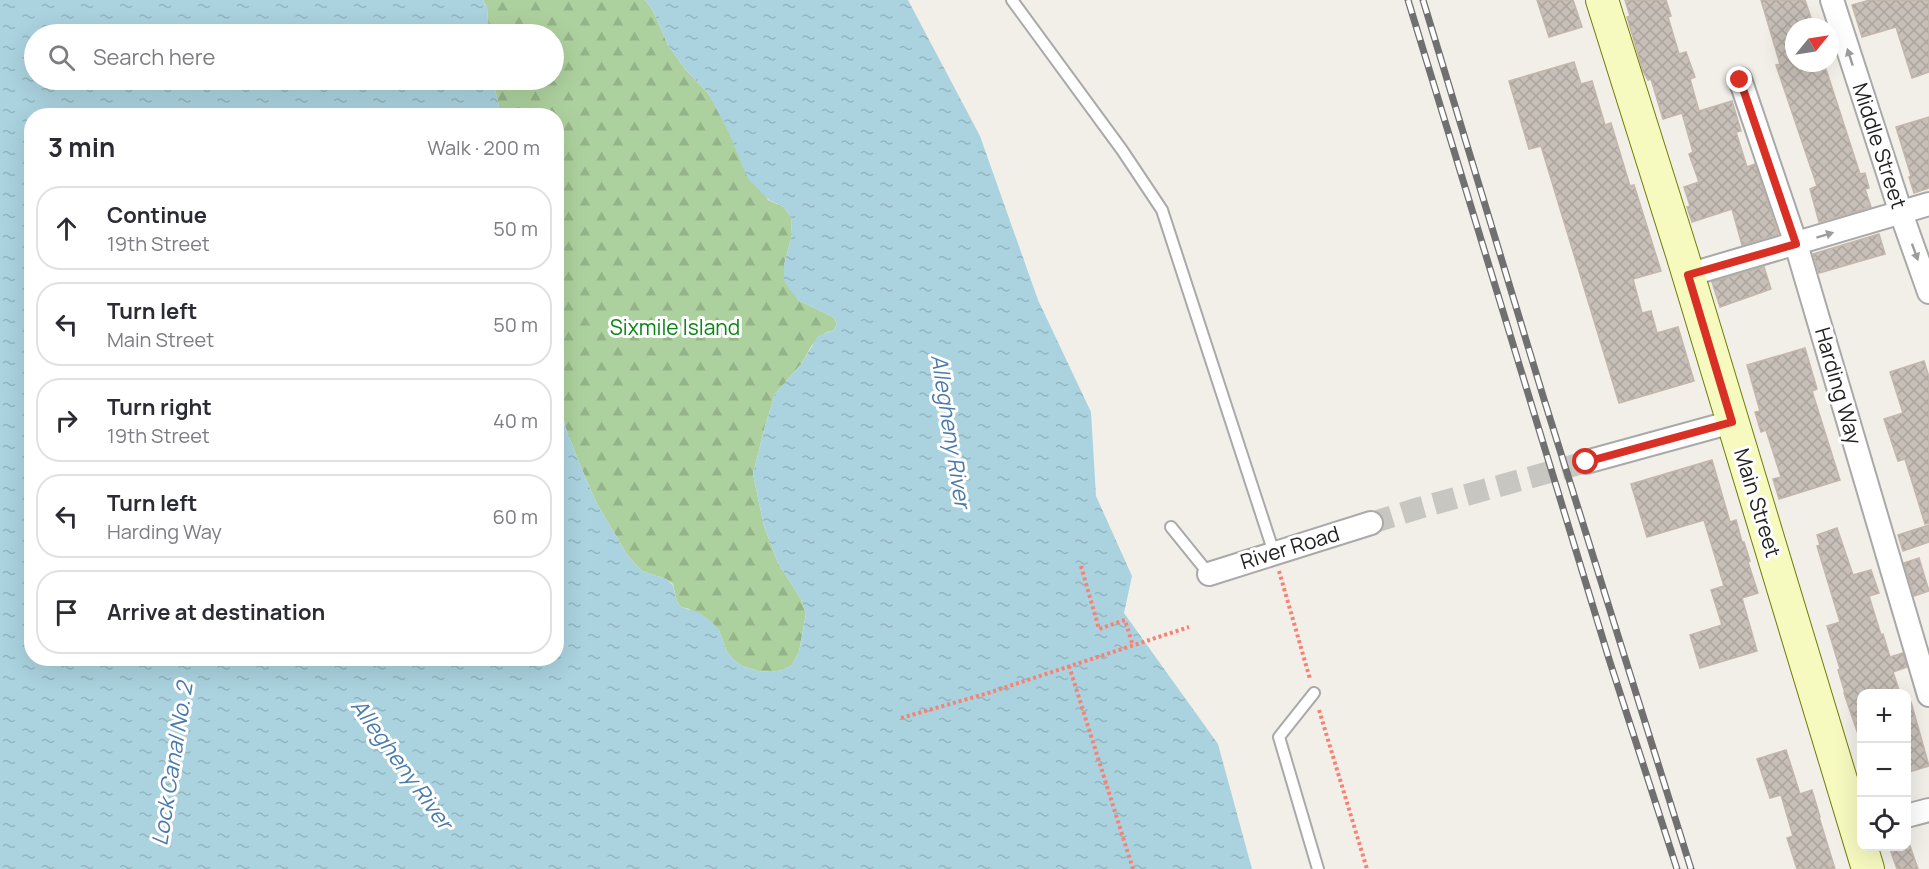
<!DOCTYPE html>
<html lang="en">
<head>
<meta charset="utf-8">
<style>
	body { margin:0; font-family:Manrope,sans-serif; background:#f2f2f3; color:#2b2b33 }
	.controls { position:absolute; right:18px; bottom:18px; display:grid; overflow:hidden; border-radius:12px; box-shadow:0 6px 24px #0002 }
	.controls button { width:54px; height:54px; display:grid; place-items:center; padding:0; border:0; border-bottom:2px solid #e1e1e2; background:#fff; color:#2b2b33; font:30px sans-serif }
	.compass { position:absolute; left:1785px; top:18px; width:54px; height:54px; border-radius:50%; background:#fff; box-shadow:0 6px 24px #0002; rotate:60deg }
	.stop { position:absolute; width:18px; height:18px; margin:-14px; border:4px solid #d93025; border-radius:50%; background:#fff }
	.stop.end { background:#d93025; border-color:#fff; box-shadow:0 2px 6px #0008 }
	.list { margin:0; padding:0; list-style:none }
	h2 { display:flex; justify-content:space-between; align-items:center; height:78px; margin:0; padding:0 24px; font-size:26px }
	h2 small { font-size:20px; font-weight:400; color:#7c7c81 }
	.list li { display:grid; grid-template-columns:39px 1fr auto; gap:18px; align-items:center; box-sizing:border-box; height:84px; margin:0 12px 12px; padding:0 12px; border:2px solid #e1e1e2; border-radius:24px }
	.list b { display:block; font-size:22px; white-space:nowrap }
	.list p { margin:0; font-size:20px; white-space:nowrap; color:#7c7c81 }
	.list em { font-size:20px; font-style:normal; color:#7c7c81 }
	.icon { flex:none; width:33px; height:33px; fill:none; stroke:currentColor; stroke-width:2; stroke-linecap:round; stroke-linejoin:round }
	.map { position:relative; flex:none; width:1929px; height:869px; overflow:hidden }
	.search { position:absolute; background:#fff; box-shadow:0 6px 24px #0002; left:24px; top:24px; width:540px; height:66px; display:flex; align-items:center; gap:15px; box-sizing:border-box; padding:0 21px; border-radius:33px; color:#7c7c81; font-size:22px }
	.panel { position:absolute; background:#fff; box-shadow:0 6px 24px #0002; left:24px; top:108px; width:540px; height:558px; border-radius:24px }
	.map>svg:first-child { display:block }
	.forest { fill:url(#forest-firs) }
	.water { fill:url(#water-ripples) }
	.building { fill:url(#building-cross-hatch); stroke:#c4b6ab; stroke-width:1.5 }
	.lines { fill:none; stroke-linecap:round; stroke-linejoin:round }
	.minor-tunnel { stroke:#c8c6c1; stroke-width:22; stroke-dasharray:22 11; stroke-linecap:butt }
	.service-casing { stroke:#a9a9a9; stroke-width:14 }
	.minor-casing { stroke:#a9a9a9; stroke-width:26 }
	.secondary-casing { stroke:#707d05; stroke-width:34 }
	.path { stroke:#fa8072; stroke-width:4; stroke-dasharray:3 3; stroke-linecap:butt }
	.service { stroke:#fff; stroke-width:10 }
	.minor { stroke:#fff; stroke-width:22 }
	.secondary { stroke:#f7fabf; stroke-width:32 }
	.rail-casing { stroke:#707070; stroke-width:7 }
	.rail { stroke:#fff; stroke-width:4.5; stroke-dasharray:14; stroke-linecap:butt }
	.oneway { fill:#9c9c9c }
	.route { stroke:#d93025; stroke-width:8 }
	.labels { text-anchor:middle; stroke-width:6; stroke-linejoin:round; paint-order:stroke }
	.street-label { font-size:21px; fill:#222; stroke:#fff }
	.park-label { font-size:21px; fill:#0c8416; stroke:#fff }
	.water-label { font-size:22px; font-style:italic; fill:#4a7aab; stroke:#fff }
</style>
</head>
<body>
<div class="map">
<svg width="1929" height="869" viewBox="0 0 1929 869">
	<defs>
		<pattern id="forest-firs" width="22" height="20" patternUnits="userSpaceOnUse" patternTransform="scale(1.5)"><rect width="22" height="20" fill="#add19e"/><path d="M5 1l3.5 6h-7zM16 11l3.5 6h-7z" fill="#95b388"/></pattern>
		<pattern id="water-ripples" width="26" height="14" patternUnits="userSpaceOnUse" patternTransform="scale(1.5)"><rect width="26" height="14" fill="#aad3df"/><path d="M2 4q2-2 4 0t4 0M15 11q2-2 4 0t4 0" fill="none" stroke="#92b5bf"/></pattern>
		<pattern id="building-cross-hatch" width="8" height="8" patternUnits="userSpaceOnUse" patternTransform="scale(1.5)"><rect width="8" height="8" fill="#c7bfb8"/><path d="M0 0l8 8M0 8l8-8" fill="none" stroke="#aba49e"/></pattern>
	</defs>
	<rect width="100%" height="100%" fill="#f2efe9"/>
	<!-- forest -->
	<polygon class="forest" points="483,0 645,0 653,11 668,45 685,69 708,93 768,200 784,207 791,218 792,235 784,265 798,300 833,317 837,323 834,330 825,333 812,345 802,363 775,394 765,426 753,474 764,526 778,563 801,599 806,614 799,652 792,665 783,670 771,672 758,671 742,666 734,660 727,652 719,630 689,609 681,607 677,602 673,584 666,579 642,571 628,556 597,504 580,465 565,426 557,377 556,116 501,115 493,80 554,80 554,34 489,34 487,7"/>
	<!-- water -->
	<polygon class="water" points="0,0 483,0 487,7 489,34 34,34 34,80 493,80 501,115 32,116 32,658 556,658 557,377 565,426 580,465 597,504 628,556 642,571 666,579 673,585 677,602 681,607 700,613 712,622 719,630 727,652 734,660 742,666 758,671 771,672 783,670 792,665 799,652 806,614 801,599 778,563 764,526 753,474 765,426 775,394 802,363 818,336 834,330 837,323 833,317 798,300 790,290 784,280 784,265 792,235 791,218 784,207 769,200 748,179 729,133 708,93 685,69 668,45 653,11 645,0 908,0 980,136 1038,300 1091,412 1096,496 1132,576 1124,613 1218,744 1252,869 0,869"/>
	<!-- building -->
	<g class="building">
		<polygon points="1537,0 1573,0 1582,27 1549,37"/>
		<polygon points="1625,0 1666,0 1671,16 1668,17 1679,54 1686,52 1695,77 1690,79 1699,111 1732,101 1741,131 1736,132 1747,167 1755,164 1778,234 1742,245 1732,209 1692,222 1687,207 1690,206 1684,187 1699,182 1689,154 1693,152 1682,113 1663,119 1651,79 1648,80 1643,71 1627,17 1630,16"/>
		<polygon points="1761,0 1805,0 1814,27 1794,27 1794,63 1824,63 1860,174 1865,173 1869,188 1865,189 1871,207 1819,222 1810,189 1817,186 1776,65 1780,64"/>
		<polygon points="1870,0 1929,0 1929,72 1912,78 1896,27 1862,37 1852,5"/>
		<polygon points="1574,62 1581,84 1592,81 1605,125 1611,123 1630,186 1634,185 1661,271 1633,279 1642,313 1651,311 1657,333 1678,327 1694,381 1619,403 1541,146 1529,149 1509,81"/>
		<polygon points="1929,117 1929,188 1914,193 1909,177 1911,176 1896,127"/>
		<polygon points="1879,234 1885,254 1819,273 1813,254"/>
		<polygon points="1764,267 1771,289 1720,307 1712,282"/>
		<polygon points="1805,348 1817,389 1812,391 1840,480 1779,499 1773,479 1781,477 1766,430 1761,432 1755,412 1760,411 1747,365"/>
		<polygon points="1924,361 1929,377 1929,523 1925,524 1905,459 1898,461 1884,419 1903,413 1890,372"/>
		<polygon points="1712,460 1730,522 1736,520 1742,542 1744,542 1750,561 1748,562 1758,593 1742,598 1757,651 1700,668 1690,635 1722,625 1711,590 1724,586 1704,520 1647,537 1631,484"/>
		<polygon points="1929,525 1929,542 1903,551 1898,535"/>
		<polygon points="1837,528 1853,575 1871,570 1879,593 1869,596 1881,635 1883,634 1890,657 1903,653 1907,667 1893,672 1900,693 1862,693 1862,733 1858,734 1844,693 1845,693 1838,670 1840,669 1827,626 1840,622 1817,546 1820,545 1817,535"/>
		<polygon points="1919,558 1929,591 1914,596 1904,563"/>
		<polygon points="1911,702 1929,766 1906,773 1906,703"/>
		<polygon points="1786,750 1800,794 1812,790 1820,817 1819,817 1835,869 1797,869 1787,838 1793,836 1781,795 1770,798 1757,759"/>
		<polygon points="1889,846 1910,846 1918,869 1897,869"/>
	</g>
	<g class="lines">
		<!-- minor-tunnel -->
		<polyline class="minor-tunnel" points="1371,523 1419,508 1586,462"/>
		<defs>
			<g id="service">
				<polyline points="1012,0 1122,150 1162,210 1274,553"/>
				<polyline points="1171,527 1209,574"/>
				<polyline points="1314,693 1279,737 1318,869"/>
			</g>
			<g id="minor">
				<polyline points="1832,0 1901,213 1929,292"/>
				<polyline points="1740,79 1796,244 1929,695"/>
				<polyline points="1688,275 1929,204"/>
				<polyline points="1586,462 1732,422"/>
				<polyline points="1209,574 1371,523"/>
				<polyline points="1906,816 1929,810"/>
			</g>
			<polyline id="secondary" points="1602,0 1682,254 1868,869"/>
		</defs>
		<!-- service casing -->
		<use href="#service" class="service-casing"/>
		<!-- minor casing -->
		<use href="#minor" class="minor-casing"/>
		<!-- secondary casing -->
		<use href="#secondary" class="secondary-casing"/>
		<!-- path -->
		<g class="path">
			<polyline points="1081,566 1099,629 1125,620 1133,646"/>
			<polyline points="1279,571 1310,679"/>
			<polyline points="1069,666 1133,869"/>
			<polyline points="1319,710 1367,869"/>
			<polyline points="901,718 985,694 1189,627"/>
		</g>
		<!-- service -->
		<use href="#service" class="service"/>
		<!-- minor -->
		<use href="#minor" class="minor"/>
		<!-- secondary -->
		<use href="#secondary" class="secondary"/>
		<defs>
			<g id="rail">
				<polyline points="1408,0 1609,659 1677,869"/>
				<polyline points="1423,0 1543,396 1691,869"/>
			</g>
		</defs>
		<!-- rail casing -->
		<use href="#rail" class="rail-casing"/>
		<!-- rail -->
		<use href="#rail" class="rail"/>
	</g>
	<!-- one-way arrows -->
	<defs><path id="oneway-solid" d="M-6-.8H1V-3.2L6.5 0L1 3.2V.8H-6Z" transform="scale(1.5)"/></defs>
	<g class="oneway">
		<use href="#oneway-solid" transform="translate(1850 57) rotate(-108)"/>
		<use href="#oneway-solid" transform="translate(1825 235) rotate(-17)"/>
		<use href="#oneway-solid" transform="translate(1915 252) rotate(70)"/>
	</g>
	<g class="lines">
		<!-- route -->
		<polyline class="route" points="1586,462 1732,422 1688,275 1796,244 1740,80"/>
	</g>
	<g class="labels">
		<!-- street labels -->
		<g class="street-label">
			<text transform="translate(1879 146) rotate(72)" y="7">Middle Street</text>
			<text transform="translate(1838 386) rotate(74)" y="7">Harding Way</text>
			<text transform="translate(1757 503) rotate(73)" y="7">Main Street</text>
			<text transform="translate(1290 548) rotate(-17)" y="7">River Road</text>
		</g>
		<!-- park labels -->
		<g class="park-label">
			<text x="675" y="335">Sixmile Island</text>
		</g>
		<!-- water labels -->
		<g class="water-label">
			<text transform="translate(951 431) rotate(81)" y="8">Allegheny River</text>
			<text transform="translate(172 764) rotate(-81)" y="8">Lock Canal No. 2</text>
			<text transform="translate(402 764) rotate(54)" y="8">Allegheny River</text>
		</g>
	</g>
</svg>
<div class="controls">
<button>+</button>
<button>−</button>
<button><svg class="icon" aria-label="locate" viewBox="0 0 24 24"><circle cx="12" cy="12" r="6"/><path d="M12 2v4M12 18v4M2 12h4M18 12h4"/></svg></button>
</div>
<svg class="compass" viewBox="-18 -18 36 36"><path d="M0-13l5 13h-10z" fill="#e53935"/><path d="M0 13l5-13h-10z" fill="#7c7c81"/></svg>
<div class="stop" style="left:1586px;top:462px"></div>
<div class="stop end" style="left:1740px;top:80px"></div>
<div class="search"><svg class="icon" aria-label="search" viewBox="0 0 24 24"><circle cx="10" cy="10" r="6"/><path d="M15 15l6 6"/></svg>Search here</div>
<section class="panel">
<h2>3 min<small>Walk · 200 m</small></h2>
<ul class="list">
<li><svg class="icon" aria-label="ahead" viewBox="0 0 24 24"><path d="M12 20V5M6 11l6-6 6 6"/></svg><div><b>Continue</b><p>19th Street</p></div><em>50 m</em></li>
<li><svg class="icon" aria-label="left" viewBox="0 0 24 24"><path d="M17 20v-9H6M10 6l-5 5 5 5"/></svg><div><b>Turn left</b><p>Main Street</p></div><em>50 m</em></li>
<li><svg class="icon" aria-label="right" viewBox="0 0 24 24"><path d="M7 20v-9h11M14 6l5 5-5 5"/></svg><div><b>Turn right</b><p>19th Street</p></div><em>40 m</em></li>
<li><svg class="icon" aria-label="left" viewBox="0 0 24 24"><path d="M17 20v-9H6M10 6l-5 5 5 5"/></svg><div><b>Turn left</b><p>Harding Way</p></div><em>60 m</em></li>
<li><svg class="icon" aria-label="arrive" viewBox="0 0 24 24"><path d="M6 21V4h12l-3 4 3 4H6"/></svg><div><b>Arrive at destination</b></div></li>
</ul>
</section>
</div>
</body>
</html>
